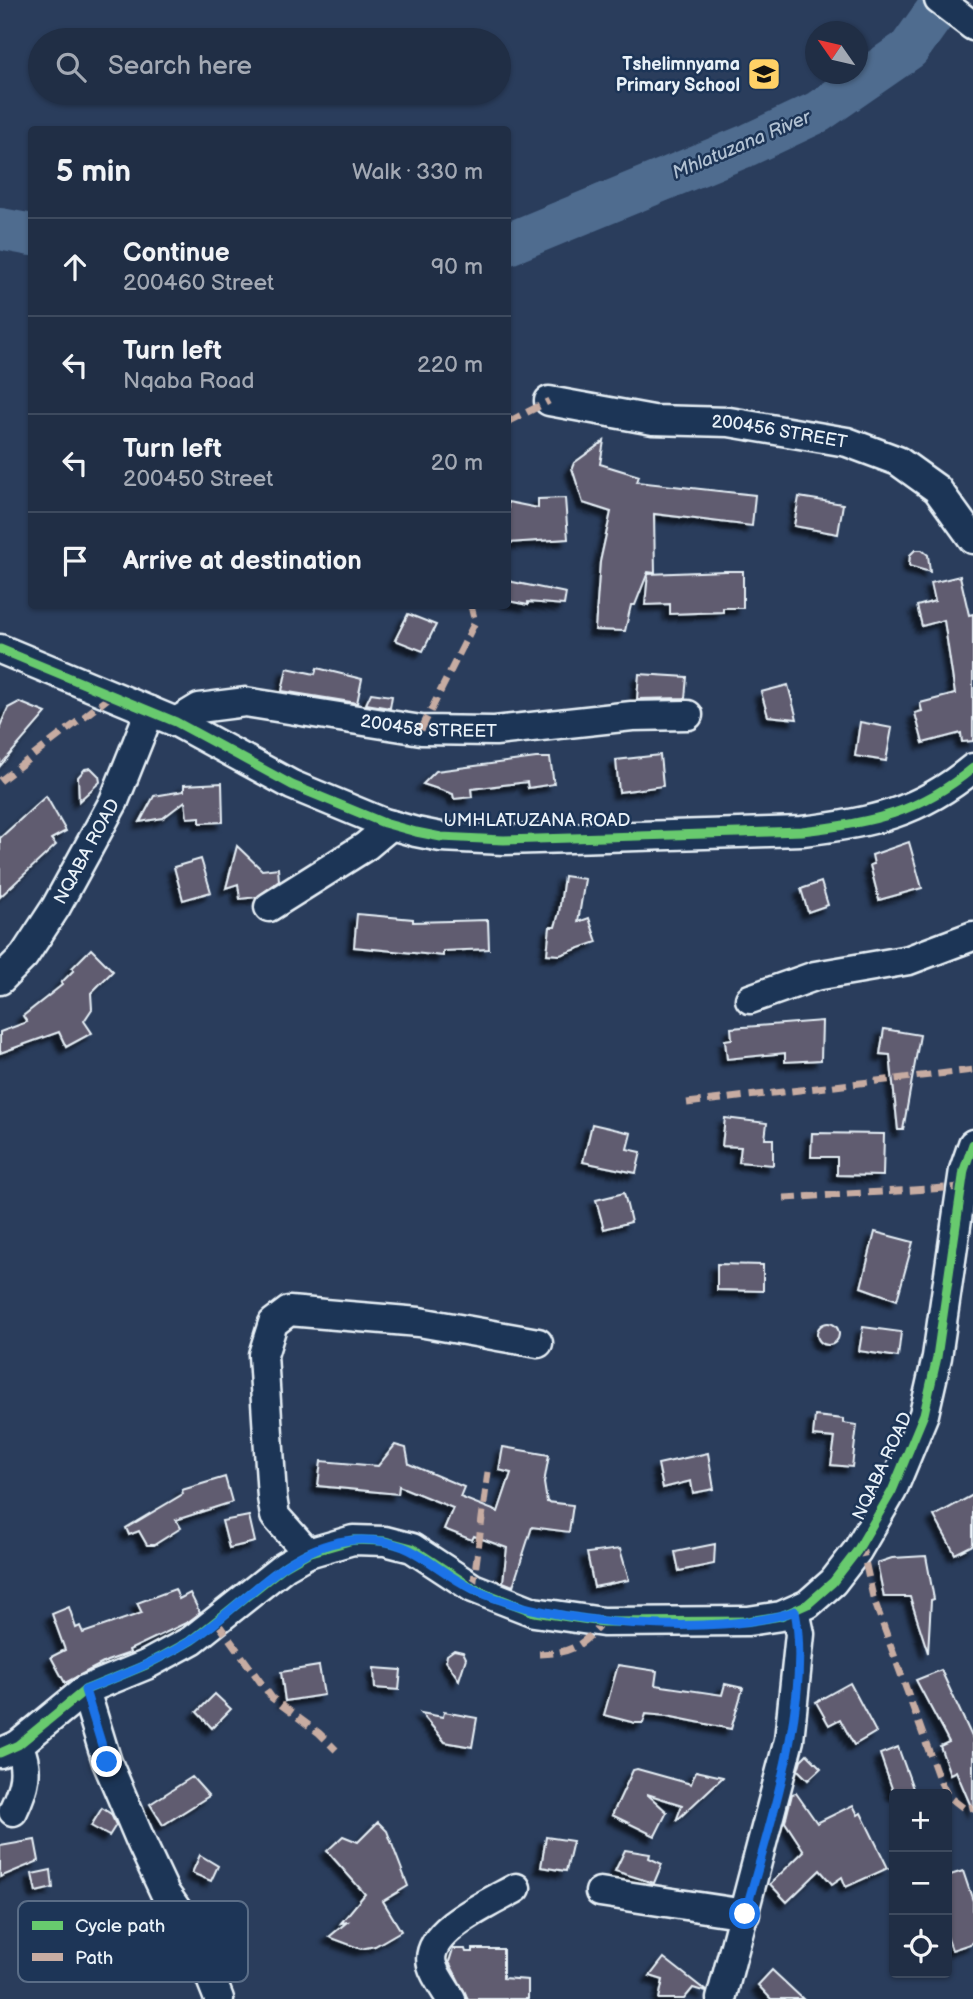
<!DOCTYPE html>
<html lang="en">
<head>
<meta charset="utf-8">
<style>
	body { margin:0; font-family:"Balsamiq Sans",sans-serif; background:#28364c; color:#f1f3f6 }
	.controls { position:absolute; right:21px; bottom:21px; display:grid; overflow:hidden; border-radius:7px; box-shadow:0 2px 5px #0004 }
	.controls button { width:63px; height:63px; display:grid; place-items:center; padding:0; border:0; border-bottom:2px solid #3d4a5e; background:#202e45; color:#f1f3f6; font:35px sans-serif }
	.compass { position:absolute; left:805px; top:21px; width:63px; height:63px; border-radius:50%; background:#202e45; box-shadow:0 2px 5px #0004; rotate:304deg }
	.stop { position:absolute; width:21px; height:21px; margin:-16px; border:5px solid #1a73e8; border-radius:50%; background:#fff }
	.stop.end { background:#1a73e8; border-color:#fff; box-shadow:0 2px 7px #0008 }
	.list { margin:0; padding:0; list-style:none }
	h2 { display:flex; justify-content:space-between; align-items:center; height:91px; margin:0; padding:0 28px; font-size:30px }
	h2 small { font-size:23px; font-weight:400; color:#a2a8b3 }
	.list li { display:grid; grid-template-columns:46px 1fr auto; gap:21px; align-items:center; box-sizing:border-box; height:98px; padding:0 28px; border-top:2px solid #3d4a5e }
	.list b { display:block; font-size:26px; white-space:nowrap }
	.list p { margin:0; font-size:23px; white-space:nowrap; color:#a2a8b3 }
	.list em { font-size:23px; font-style:normal; color:#a2a8b3 }
	.icon { flex:none; width:38px; height:38px; fill:none; stroke:currentColor; stroke-width:2; stroke-linecap:round; stroke-linejoin:round }
	.map { position:relative; flex:none; width:973px; height:1999px; overflow:hidden }
	.search { position:absolute; background:#202e45; box-shadow:0 2px 5px #0004; left:28px; top:28px; width:483px; height:77px; display:flex; align-items:center; gap:18px; box-sizing:border-box; padding:0 24px; border-radius:38px; color:#a2a8b3; font-size:26px }
	.panel { position:absolute; background:#202e45; box-shadow:0 2px 5px #0004; left:28px; top:126px; width:483px; height:483px; border-radius:7px }
	.map>svg:first-child { display:block }
	.lines { fill:none; stroke-linecap:round; stroke-linejoin:round }
	.river { stroke:#4f6c8f; stroke-width:42 }
	.building { fill:#605c70; stroke:#e8f1f8; stroke-width:2; filter:url(#shadow) }
	.minor-casing { stroke:#e8f1f8; stroke-width:33 }
	.minor { stroke:#1d3557; stroke-width:28 }
	.quiet { stroke:#c7aca2; stroke-width:7; stroke-dasharray:14 7; stroke-linecap:butt }
	.cycleway-casing { stroke:#1d3557; stroke-width:13 }
	.cycleway { stroke:#67ca6e; stroke-width:9 }
	.route { stroke:#1a73e8; stroke-width:9 }
	.labels { text-anchor:middle; stroke-width:5; stroke-linejoin:round; paint-order:stroke }
	.poi-label { font-size:18px; font-weight:bold; fill:#e8f1f8; stroke:#1d3557; text-anchor:end }
	.street-label { font-size:18px; fill:#e8f1f8; stroke:#1d3557 }
	.water-label { font-size:19px; font-style:italic; fill:#b2c2d3; stroke:#1d3557 }
	.key { fill:#1d3557; stroke:#5a6d87; stroke-width:2 }
	.key-label { font-size:19px; fill:#e8f1f8 }
</style>
</head>
<body>
<div class="map">
<svg width="973" height="1999" viewBox="0 0 973 1999">
	<defs>
		<filter id="shadow"><feDropShadow dx="-6" dy="6" stdDeviation="2" flood-color="#0009"/></filter>
	</defs>
	<rect width="100%" height="100%" fill="#2a3d5c"/>
	<filter id="ink" filterUnits="userSpaceOnUse"><feTurbulence type="fractalNoise" baseFrequency=".0143" numOctaves="2"/><feDisplacementMap in="SourceGraphic" scale="14" xChannelSelector="R" yChannelSelector="G"/><feConvolveMatrix kernelMatrix="1 2 1 2 8 2 1 2 1" color-interpolation-filters="sRGB"/></filter>
	<g filter="url(#ink)">
		<g class="lines">
			<!-- river -->
			<g class="river">
				<polyline points="0,229 32,235"/>
				<polyline points="508,244 748,145 818,112 909,49 944,0"/>
			</g>
		</g>
		<!-- building -->
		<g class="building">
			<polygon points="604,441 600,464 639,476 637,482 755,495 752,526 654,514 655,573 648,572 635,605 631,605 625,631 595,630 600,562 611,512 583,503 572,468 574,463"/>
			<polygon points="799,497 843,504 838,534 794,526"/>
			<polygon points="565,498 568,539 508,543 508,502 538,508 538,499"/>
			<polygon points="915,550 922,550 928,555 930,572 909,566 910,555"/>
			<polygon points="725,571 743,571 743,608 723,608 723,612 670,614 670,604 645,605 648,574"/>
			<polygon points="960,576 969,615 973,614 973,741 962,742 961,733 923,743 915,713 922,711 920,703 955,694 944,620 922,626 917,606 935,601 931,583"/>
			<polygon points="508,581 566,593 564,605 528,602 528,605 508,601"/>
			<polygon points="408,614 436,625 423,651 395,640"/>
			<polygon points="287,668 315,674 317,668 362,679 357,703 282,691"/>
			<polygon points="639,674 687,677 685,698 637,699"/>
			<polygon points="788,685 797,719 768,716 761,692"/>
			<polygon points="371,693 392,696 390,708 366,704"/>
			<polygon points="19,702 46,713 0,766 0,726 8,708"/>
			<polygon points="860,722 892,728 886,761 855,756"/>
			<polygon points="660,755 663,786 619,792 616,760"/>
			<polygon points="536,758 550,758 554,784 528,788 527,782 471,789 472,797 454,799 453,794 423,784 436,771"/>
			<polygon points="91,768 99,776 100,782 79,801 78,777 85,769"/>
			<polygon points="222,783 223,822 200,823 200,817 187,818 185,801 163,818 140,822 154,796 184,791 184,785"/>
			<polygon points="46,796 66,831 51,839 56,845 0,897 0,838"/>
			<polygon points="909,842 922,888 879,900 870,865 874,864 872,855"/>
			<polygon points="237,846 262,870 278,868 279,881 257,897 240,899 238,884 226,888"/>
			<polygon points="201,859 211,892 183,900 174,867"/>
			<polygon points="564,876 585,879 578,922 589,918 597,942 560,955 547,954 550,927 555,927 559,913"/>
			<polygon points="821,882 828,905 808,912 801,889"/>
			<polygon points="357,914 413,919 413,922 488,920 489,949 443,951 443,956 354,947"/>
			<polygon points="91,949 113,971 91,993 92,1009 84,1021 92,1033 66,1047 59,1032 0,1053 0,1032 27,1022 23,1016 62,985 61,983 74,970 72,968"/>
			<polygon points="822,1021 821,1060 785,1062 785,1053 727,1059 725,1040 732,1039 731,1028"/>
			<polygon points="884,1029 920,1035 903,1130 898,1130 890,1055 880,1054"/>
			<polygon points="725,1118 767,1123 765,1139 773,1139 773,1165 739,1162 741,1147 722,1146"/>
			<polygon points="592,1124 631,1133 627,1149 641,1152 636,1173 583,1162"/>
			<polygon points="812,1133 884,1134 883,1176 837,1175 837,1157 811,1157"/>
			<polygon points="624,1193 631,1222 604,1229 596,1200"/>
			<polygon points="875,1232 913,1242 897,1300 861,1287"/>
			<polygon points="717,1264 763,1265 763,1291 717,1290"/>
			<circle cx="828" cy="1334" r="11"/>
			<polygon points="863,1327 901,1332 898,1357 859,1351"/>
			<polygon points="815,1416 843,1419 843,1423 857,1425 852,1467 831,1465 835,1438 813,1436"/>
			<polygon points="395,1445 406,1448 409,1464 464,1487 460,1497 498,1512 511,1473 499,1470 503,1447 549,1455 544,1483 547,1502 573,1505 569,1532 532,1527 513,1586 503,1582 507,1548 474,1536 472,1540 444,1529 453,1508 399,1486 398,1494 318,1486 321,1461 378,1466"/>
			<polygon points="708,1453 714,1489 693,1493 691,1481 663,1488 658,1464"/>
			<polygon points="225,1477 232,1502 176,1520 181,1528 154,1545 147,1545 139,1531 129,1535 126,1528 183,1494 182,1490"/>
			<polygon points="973,1495 973,1545 955,1554 934,1516"/>
			<polygon points="249,1516 255,1542 229,1548 222,1521"/>
			<polygon points="715,1544 714,1564 679,1571 675,1552"/>
			<polygon points="620,1549 629,1580 594,1587 587,1553"/>
			<polygon points="926,1556 934,1599 931,1600 928,1653 910,1597 884,1597 877,1563 892,1558"/>
			<polygon points="175,1589 179,1599 190,1593 200,1613 188,1622 129,1650 130,1653 107,1661 65,1683 51,1657 65,1650 52,1614 69,1607 76,1628 80,1626 83,1633 142,1613 137,1603"/>
			<polygon points="454,1650 463,1652 466,1658 459,1680 446,1661 447,1655"/>
			<polygon points="618,1665 657,1671 655,1685 722,1695 725,1684 743,1688 731,1729 667,1716 646,1714 643,1723 635,1723 604,1715"/>
			<polygon points="319,1666 324,1695 285,1701 281,1672"/>
			<polygon points="374,1668 401,1670 399,1690 375,1688"/>
			<polygon points="941,1670 973,1739 973,1811 956,1771 950,1774 940,1746 949,1742 916,1680"/>
			<polygon points="850,1683 876,1732 854,1745 840,1719 829,1725 816,1702"/>
			<polygon points="215,1694 231,1709 212,1728 197,1712"/>
			<polygon points="444,1712 477,1718 472,1747 445,1742 421,1713 443,1717"/>
			<polygon points="898,1747 915,1794 894,1794 880,1754"/>
			<polygon points="807,1754 821,1768 808,1780 798,1770 801,1760"/>
			<polygon points="637,1769 691,1784 696,1771 723,1777 676,1821 682,1805 647,1794 667,1812 655,1836 612,1815 633,1770"/>
			<polygon points="192,1777 209,1796 163,1825 150,1804"/>
			<polygon points="796,1793 817,1823 853,1805 858,1815 861,1813 888,1868 846,1887 842,1877 832,1884 820,1870 787,1902 770,1884 804,1851 785,1822 792,1794"/>
			<polygon points="102,1808 111,1814 116,1825 109,1836 91,1826"/>
			<polygon points="378,1822 387,1831 408,1886 383,1901 401,1931 375,1946 361,1949 329,1937 347,1922 341,1923 365,1894 327,1851 343,1836 358,1842"/>
			<polygon points="546,1837 573,1841 566,1871 541,1867"/>
			<polygon points="35,1840 39,1861 0,1877 0,1846"/>
			<polygon points="625,1850 650,1854 649,1858 662,1864 654,1883 615,1871"/>
			<polygon points="200,1855 218,1866 211,1881 192,1873"/>
			<polygon points="51,1870 53,1888 36,1892 32,1874"/>
			<polygon points="963,1871 973,1901 973,1943 952,1950 947,1936 947,1876"/>
			<polygon points="465,1949 466,1952 473,1952 473,1949 503,1949 503,1978 528,1980 528,1999 468,1999 449,1962 453,1949"/>
			<polygon points="664,1958 706,1991 706,1992 693,1988 684,1999 659,1999 663,1980 650,1976"/>
			<polygon points="772,1970 803,1999 771,1999 758,1985"/>
		</g>
		<g class="lines">
			<defs>
				<g id="minor">
					<polyline points="939,0 973,26"/>
					<path id="s1" d="M549 401 653 420 729 422 847 442 898 461 937 489 973 539"/>
					<path d="M0 649 176 722 292 785 384 823 416 832 441 837 504 840 802 831C871 823 919 813 973 768"/>
					<path id="s2" d="M176 722 199 708 245 702 421 730 495 731 632 716 688 715"/>
					<polyline points="269,907 366,846 391,825"/>
					<path id="s3" d="M0 980 24 956 56 907 114 801 150 711"/>
					<polyline points="750,999 815,976 909,960 973,936"/>
					<polyline points="308,1553 275,1516 272,1497 263,1355 273,1323 289,1311 419,1322 538,1343"/>
					<polyline points="85,1690 107,1762 142,1844 165,1893 192,1931 219,1999"/>
					<polyline points="0,1753 18,1745 85,1690 146,1665 192,1640 285,1566 308,1553 353,1540 385,1541 412,1548 473,1588 534,1612 603,1622 748,1621 781,1616 808,1604 833,1582 857,1551 892,1491 924,1414 937,1357 964,1170 973,1144"/>
					<path d="M13 1811C24 1788 30 1769 18 1745"/>
					<polyline points="600,1892 745,1914"/>
					<path d="M451 1999C445 1989 435 1976 432 1965 423 1931 492 1902 516 1888"/>
					<polyline points="721,1999 789,1740 800,1634 795,1611"/>
				</g>
			</defs>
			<!-- minor casing -->
			<use href="#minor" class="minor-casing"/>
			<!-- minor -->
			<use href="#minor" class="minor"/>
			<!-- quiet -->
			<g class="quiet">
				<polyline points="508,422 549,401"/>
				<polyline points="421,730 475,622 471,606"/>
				<polyline points="0,781 111,696"/>
				<polyline points="687,1103 973,1070"/>
				<polyline points="784,1198 962,1187"/>
				<polyline points="861,1543 873,1597 939,1779 948,1796 965,1809 973,1807"/>
				<polyline points="473,1588 488,1472"/>
				<polyline points="217,1622 272,1698 319,1733 336,1750"/>
				<path d="M539 1654C573 1653 581 1646 603 1622"/>
			</g>
			<defs>
				<g id="cycleway">
					<path d="M0 649 176 722 292 785 384 823 416 832 441 837 504 840 802 831C871 823 919 813 973 768"/>
					<polyline points="0,1753 18,1745 85,1690 146,1665 192,1640 285,1566 308,1553 353,1540 385,1541 412,1548 473,1588 534,1612 603,1622 748,1621 781,1616 808,1604 833,1582 857,1551 892,1491 924,1414 937,1357 964,1170 973,1144"/>
				</g>
			</defs>
			<!-- cycleway casing -->
			<use href="#cycleway" class="cycleway-casing"/>
			<!-- cycleway -->
			<use href="#cycleway" class="cycleway"/>
		</g>
	</g>
	<g class="lines" filter="url(#ink)">
		<!-- route -->
		<path class="route" d="M107 1762 85 1690C122 1675 161 1660 195 1638 245 1604 288 1544 354 1540 414 1537 427 1566 473 1589 546 1625 718 1638 795 1611 812 1700 769 1827 745 1914"/>
	</g>
	<!-- icons -->
	<defs>
		<symbol id="school-square" viewBox="-11 -11 22 22"><rect x="-9" y="-9" width="18" height="18" rx="4" fill="#ffd166" stroke="#1d3557"/><path d="M0-5L7-2L0 1L-7-2ZM-4 1L0 2.5L4 1V4Q0 6-4 4Z" fill="#111"/></symbol>
	</defs>
	<g fill-rule="evenodd">
		<use href="#school-square" x="745" y="55" width="38" height="38"/>
	</g>
	<g class="labels">
		<!-- poi labels -->
		<g class="poi-label">
			<text x="740" y="70">Tshelimnyama<tspan x="740" dy="21">Primary School</tspan></text>
		</g>
		<!-- street labels -->
		<g class="street-label">
			<text dy="6" stroke="none"><textPath href="#s1" startOffset="233">200456 STREET</textPath></text>
			<text dy="6" stroke="none"><textPath href="#s2" startOffset="259">200458 STREET</textPath></text>
			<text x="537" y="826">UMHLATUZANA ROAD</text>
			<text dy="6" stroke="none"><textPath href="#s3" startOffset="156">NQABA ROAD</textPath></text>
			<text transform="translate(882 1466) rotate(-65)" y="6">NQABA ROAD</text>
		</g>
		<!-- water labels -->
		<g class="water-label">
			<text transform="translate(741 144) rotate(-23)" y="7">Mhlatuzana River</text>
		</g>
	</g>
	<!-- legend -->
	<rect x="18" y="1901" width="230" height="81" rx="10" class="key"/>
	<rect x="32" y="1921" width="31" height="9" fill="#67ca6e"/>
	<rect x="32" y="1953" width="31" height="8" fill="#c7aca2"/>
	<g class="key-label">
		<text x="75" y="1932">Cycle path</text>
		<text x="75" y="1964">Path</text>
	</g>
</svg>
<div class="controls">
<button>+</button>
<button>−</button>
<button><svg class="icon" aria-label="locate" viewBox="0 0 24 24"><circle cx="12" cy="12" r="6"/><path d="M12 2v4M12 18v4M2 12h4M18 12h4"/></svg></button>
</div>
<svg class="compass" viewBox="-18 -18 36 36"><path d="M0-13l5 13h-10z" fill="#e53935"/><path d="M0 13l5-13h-10z" fill="#a2a8b3"/></svg>
<div class="stop" style="left:745px;top:1914px"></div>
<div class="stop end" style="left:107px;top:1762px"></div>
<div class="search"><svg class="icon" aria-label="search" viewBox="0 0 24 24"><circle cx="10" cy="10" r="6"/><path d="M15 15l6 6"/></svg>Search here</div>
<section class="panel">
<h2>5 min<small>Walk · 330 m</small></h2>
<ul class="list">
<li><svg class="icon" aria-label="ahead" viewBox="0 0 24 24"><path d="M12 20V5M6 11l6-6 6 6"/></svg><div><b>Continue</b><p>200460 Street</p></div><em>90 m</em></li>
<li><svg class="icon" aria-label="left" viewBox="0 0 24 24"><path d="M17 20v-9H6M10 6l-5 5 5 5"/></svg><div><b>Turn left</b><p>Nqaba Road</p></div><em>220 m</em></li>
<li><svg class="icon" aria-label="left" viewBox="0 0 24 24"><path d="M17 20v-9H6M10 6l-5 5 5 5"/></svg><div><b>Turn left</b><p>200450 Street</p></div><em>20 m</em></li>
<li><svg class="icon" aria-label="arrive" viewBox="0 0 24 24"><path d="M6 21V4h12l-3 4 3 4H6"/></svg><div><b>Arrive at destination</b></div></li>
</ul>
</section>
</div>
</body>
</html>
